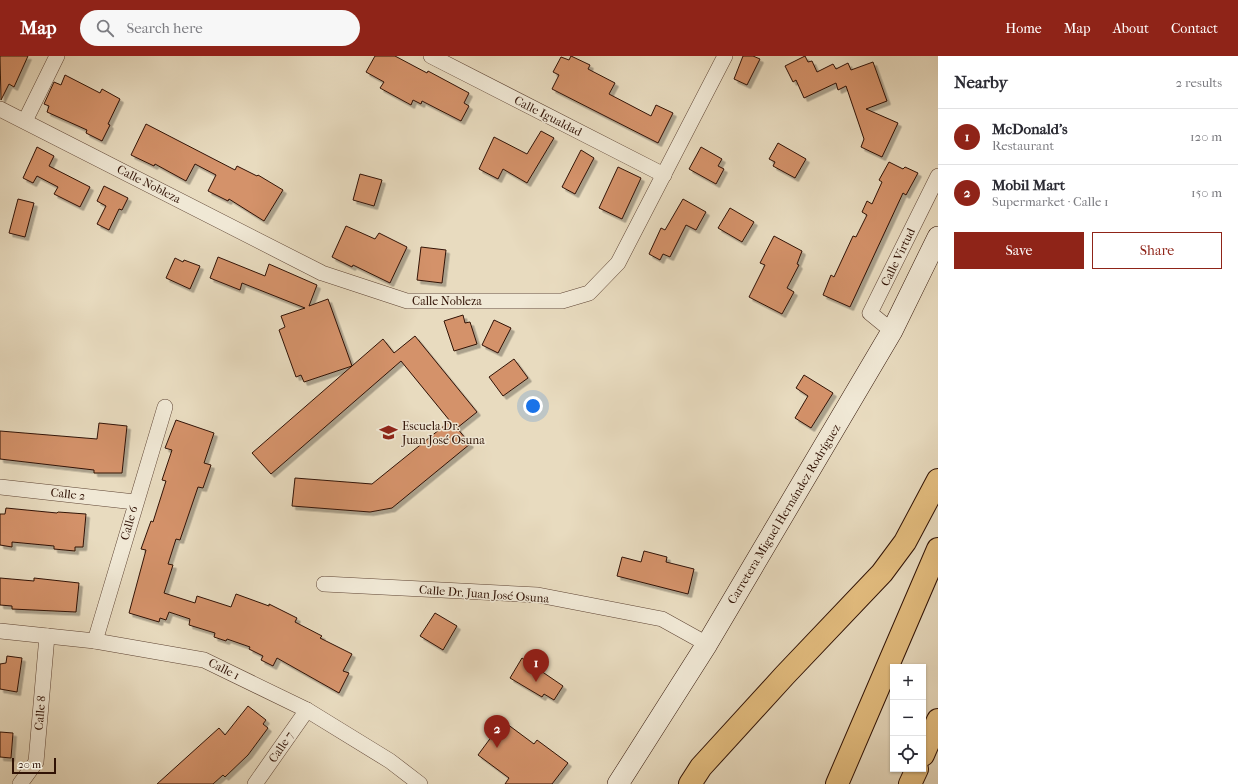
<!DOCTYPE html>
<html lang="en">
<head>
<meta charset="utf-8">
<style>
	body { margin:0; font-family:"IM FELL French Canon",serif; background:#f7f7f7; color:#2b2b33 }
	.controls { position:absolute; right:12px; bottom:12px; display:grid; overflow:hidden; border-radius:0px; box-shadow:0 1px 3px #0004 }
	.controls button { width:36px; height:36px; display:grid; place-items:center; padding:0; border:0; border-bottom:1px solid #e1e1e2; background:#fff; color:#2b2b33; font:20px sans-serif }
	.scale { position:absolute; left:12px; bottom:10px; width:44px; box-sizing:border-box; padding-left:4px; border:2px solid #301205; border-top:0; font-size:11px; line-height:14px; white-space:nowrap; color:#301205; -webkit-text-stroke:3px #f0e8d5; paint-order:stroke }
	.you { position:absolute; left:533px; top:350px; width:14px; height:14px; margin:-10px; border:3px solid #fff; border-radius:50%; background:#1a73e8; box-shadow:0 0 0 6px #1a73e833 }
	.badge { display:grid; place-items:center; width:26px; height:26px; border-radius:50%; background:#8f2418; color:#fff; font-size:13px; font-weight:700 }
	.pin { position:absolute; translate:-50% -33px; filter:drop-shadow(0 1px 2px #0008) }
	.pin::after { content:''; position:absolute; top:21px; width:14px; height:12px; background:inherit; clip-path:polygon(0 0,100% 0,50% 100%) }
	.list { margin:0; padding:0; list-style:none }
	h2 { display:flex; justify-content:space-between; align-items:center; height:52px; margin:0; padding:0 16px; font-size:17px }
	h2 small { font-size:13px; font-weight:400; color:#7c7c81 }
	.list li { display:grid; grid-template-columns:26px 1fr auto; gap:12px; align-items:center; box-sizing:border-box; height:56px; padding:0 16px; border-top:1px solid #e1e1e2 }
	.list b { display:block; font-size:15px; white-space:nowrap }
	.list p { margin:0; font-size:13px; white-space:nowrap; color:#7c7c81 }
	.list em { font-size:13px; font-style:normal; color:#7c7c81 }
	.actions { display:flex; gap:8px; padding:12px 16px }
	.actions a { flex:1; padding:9px 0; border:1px solid #8f2418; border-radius:0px; text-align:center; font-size:14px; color:#8f2418 }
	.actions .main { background:#8f2418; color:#fff }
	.icon { flex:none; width:22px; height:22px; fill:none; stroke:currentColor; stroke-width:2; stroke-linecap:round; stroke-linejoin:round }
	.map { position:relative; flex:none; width:938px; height:728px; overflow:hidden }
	header { display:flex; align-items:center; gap:24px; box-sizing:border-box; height:56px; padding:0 20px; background:#8f2418; color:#fff }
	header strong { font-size:19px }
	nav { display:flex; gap:22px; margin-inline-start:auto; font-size:14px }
	.search { width:280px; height:36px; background:#f7f7f7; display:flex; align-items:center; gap:10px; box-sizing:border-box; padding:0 14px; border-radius:22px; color:#7c7c81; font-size:15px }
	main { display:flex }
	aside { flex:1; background:#fff }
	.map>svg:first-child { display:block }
	.building { fill:#d4926a; stroke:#301205; filter:url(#shadow) }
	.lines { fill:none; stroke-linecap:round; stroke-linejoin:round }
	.street-casing { stroke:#5e4434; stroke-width:16 }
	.secondary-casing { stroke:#301205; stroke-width:22 }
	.highway-casing { stroke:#301205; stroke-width:24 }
	.street { stroke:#f0e8d5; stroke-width:15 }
	.secondary { stroke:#f0e8d5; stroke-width:21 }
	.highway { stroke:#e4be80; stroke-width:22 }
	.labels { text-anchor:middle; stroke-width:3; stroke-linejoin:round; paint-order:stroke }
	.street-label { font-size:12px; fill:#301205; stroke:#f0e8d5 }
	.poi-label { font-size:12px; fill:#301205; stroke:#f0e8d5; text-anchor:start }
</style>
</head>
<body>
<header>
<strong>Map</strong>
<div class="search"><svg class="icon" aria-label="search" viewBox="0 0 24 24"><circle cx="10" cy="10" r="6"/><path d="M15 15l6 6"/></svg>Search here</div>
<nav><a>Home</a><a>Map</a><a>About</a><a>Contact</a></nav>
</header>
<main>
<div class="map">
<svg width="938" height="728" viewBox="0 0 938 728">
	<defs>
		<filter id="shadow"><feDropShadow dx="3.5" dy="3.5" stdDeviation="0" flood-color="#0004"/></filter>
	</defs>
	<rect width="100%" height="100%" fill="#e8dbbf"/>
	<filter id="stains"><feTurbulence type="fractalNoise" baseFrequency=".005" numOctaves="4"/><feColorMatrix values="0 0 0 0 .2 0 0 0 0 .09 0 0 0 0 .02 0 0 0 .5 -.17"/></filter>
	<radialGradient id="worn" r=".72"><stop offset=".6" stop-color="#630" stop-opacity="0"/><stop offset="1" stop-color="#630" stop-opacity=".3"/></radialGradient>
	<!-- building -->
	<g class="building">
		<polygon points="0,0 28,0 14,31 9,28 1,44"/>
		<polygon points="375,0 395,0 427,17 428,15 469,37 464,47 469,50 461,65 422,45 421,48 413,44 411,49 380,32 384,26 366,16"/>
		<polygon points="571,0 590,9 588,13 615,27 609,38 651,60 656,49 673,57 658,87 552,33 559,19 553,16 561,1 569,4"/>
		<polygon points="743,0 753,0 760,3 747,29 734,23"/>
		<polygon points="805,0 808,6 812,5 817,16 833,8 836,13 848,7 851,14 873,6 887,45 866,53 898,67 882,101 861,91 864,83 846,30 838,34 836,27 804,42 796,24 793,26 785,10"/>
		<polygon points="65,19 100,37 102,33 120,43 108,68 110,69 102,85 86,77 87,74 47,56 49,50 44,48 54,26 61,29"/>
		<polygon points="146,68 235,114 237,110 257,120 258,119 283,134 264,165 229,143 228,145 208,135 216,119 195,108 186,125 155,108 154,110 131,99"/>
		<polygon points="541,75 554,82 527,127 503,113 498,123 479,113 494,81 527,98"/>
		<polygon points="778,87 806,103 795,122 773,110 775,106 769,103"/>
		<polygon points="37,91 54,100 49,110 90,131 80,151 54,138 58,131 37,120 33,127 23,122"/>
		<polygon points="701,91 722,103 718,110 724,113 716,128 689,113"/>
		<polygon points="581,94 594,102 575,138 562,131"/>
		<polygon points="889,106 903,113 905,111 918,117 906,139 903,137 850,251 823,239 831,219 834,221 853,180 856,181 867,159 862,156 867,145 872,148 882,126 879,124"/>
		<polygon points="618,111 641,122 622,163 599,152"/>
		<polygon points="360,118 382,124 374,150 353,144"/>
		<polygon points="104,130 128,142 122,154 119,153 109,174 97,168 106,150 97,145"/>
		<polygon points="18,143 34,147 25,181 9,177"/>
		<polygon points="683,143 706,156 696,174 686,169 670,201 663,198 660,204 649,198 661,172 665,174"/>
		<polygon points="730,152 754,166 742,186 718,172"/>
		<polygon points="346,170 375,183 379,177 407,191 390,227 353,209 352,211 332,201"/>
		<polygon points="774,180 802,195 797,208 799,209 787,232 794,236 782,258 749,241 765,209 760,207"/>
		<polygon points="421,191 446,194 442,227 417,224"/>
		<polygon points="218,201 265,220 269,208 317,229 309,250 328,243 352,310 304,326 301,319 296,321 279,274 285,271 281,260 305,252 242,227 240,234 210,222"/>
		<polygon points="175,202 183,206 184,204 200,210 190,233 166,222"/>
		<polygon points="463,259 465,267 470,266 477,288 454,295 444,265"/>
		<polygon points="494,264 511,272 498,297 482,289"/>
		<polygon points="415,280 477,356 457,372 470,388 392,452 370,456 292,450 295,422 372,428 450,365 401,305 271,418 252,397 383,283 394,297"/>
		<polygon points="514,303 528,322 503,340 489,321"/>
		<polygon points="804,319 833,337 811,372 795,362 808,340 796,332"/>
		<polygon points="176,364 214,377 204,407 211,409 203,432 198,431 180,484 176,483 168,508 173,509 164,537 195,547 197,540 231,551 236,538 269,550 269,548 297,562 295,566 322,580 320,582 352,598 343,615 349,617 339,637 277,602 273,610 261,604 263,600 249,593 250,591 227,583 226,585 214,581 215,577 189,569 190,563 169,556 166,564 160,562 159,566 129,557 146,494 141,493 151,465 153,466 166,425 162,424 172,394 165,392"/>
		<polygon points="99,367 127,370 122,417 94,417 94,414 0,403 0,375 97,383"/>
		<polygon points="6,452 57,457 58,456 86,458 83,491 75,491 75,495 54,493 54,490 12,486 12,491 0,489 0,458 5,458"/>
		<polygon points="644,495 667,501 666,506 694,513 688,538 617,520 622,501 641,506"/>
		<polygon points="0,522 34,525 34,522 79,527 76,556 12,553 12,550 0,549"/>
		<polygon points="435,557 457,570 443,594 420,580"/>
		<polygon points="7,600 22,602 17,636 0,633 0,608 6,607"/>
		<polygon points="522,602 563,630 554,644 544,638 542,641 510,622"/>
		<polygon points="248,650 266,664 263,668 268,672 248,699 225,721 223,719 213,728 157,728 219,672 225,679"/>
		<polygon points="503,665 534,688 537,684 568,707 552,728 505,728 509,722 478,699"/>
		<polygon points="0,676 13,677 11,702 0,701"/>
	</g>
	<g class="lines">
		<defs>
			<g id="street">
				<polyline points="431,0 664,119"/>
				<polyline points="0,53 322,217 407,245 562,245 589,237 618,207 725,0"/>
				<polyline points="25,65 57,0"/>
				<polyline points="892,275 870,257 938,120"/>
				<polyline points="0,431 135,446"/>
				<polyline points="324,528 538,539 662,563 707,588"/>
				<polyline points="0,575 95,585 204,604 307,654 390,705 420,728"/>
				<polyline points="95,585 165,351"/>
				<polyline points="20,728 36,706 47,580"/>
				<polyline points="255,728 307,654"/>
			</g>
			<polyline id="secondary" points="618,728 707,588 892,275 938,181"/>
			<g id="highway">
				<polyline points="923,699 938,664"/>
				<polyline points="690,728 701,711 785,619 882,517 905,486 938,424"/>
				<polyline points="837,728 938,493"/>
				<polyline points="910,728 917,713"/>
			</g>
		</defs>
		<!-- street casing -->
		<use href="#street" class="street-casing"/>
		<!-- secondary casing -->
		<use href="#secondary" class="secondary-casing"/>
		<!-- highway casing -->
		<use href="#highway" class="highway-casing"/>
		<!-- street -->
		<use href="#street" class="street"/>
		<!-- secondary -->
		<use href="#secondary" class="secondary"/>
		<!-- highway -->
		<use href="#highway" class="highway"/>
	</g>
	<!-- icons -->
	<defs>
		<symbol id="school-bare" viewBox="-9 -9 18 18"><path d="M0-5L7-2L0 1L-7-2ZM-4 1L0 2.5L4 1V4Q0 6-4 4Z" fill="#8f2418" stroke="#f0e8d5" stroke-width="2.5" paint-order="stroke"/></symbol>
	</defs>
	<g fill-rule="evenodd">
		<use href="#school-bare" x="376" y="364" width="25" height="25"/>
	</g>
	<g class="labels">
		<!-- street labels -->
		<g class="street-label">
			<text transform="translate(548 60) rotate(27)" y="4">Calle Igualdad</text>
			<text transform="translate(149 128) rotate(27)" y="4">Calle Nobleza</text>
			<text transform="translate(898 201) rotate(-64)" y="4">Calle Virtud</text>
			<text x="447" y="249">Calle Nobleza</text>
			<text transform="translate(68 438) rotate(6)" y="4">Calle 2</text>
			<text transform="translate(784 458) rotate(-59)" y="4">Carretera Miguel Hernández Rodríguez</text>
			<text transform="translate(129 467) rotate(-74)" y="4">Calle 6</text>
			<text transform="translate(484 538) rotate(4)" y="4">Calle Dr. Juan José Osuna</text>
			<text transform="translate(224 613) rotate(26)" y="4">Calle 1</text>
			<text transform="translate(40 657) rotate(-85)" y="4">Calle 8</text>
			<text transform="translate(281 691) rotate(-56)" y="4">Calle 7</text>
		</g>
		<!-- poi labels -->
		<g class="poi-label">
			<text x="402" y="374">Escuela Dr.<tspan x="402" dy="14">Juan José Osuna</tspan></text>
		</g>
	</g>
	<rect width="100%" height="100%" filter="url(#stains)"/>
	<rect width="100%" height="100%" fill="url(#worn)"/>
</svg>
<div class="controls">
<button>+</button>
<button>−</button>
<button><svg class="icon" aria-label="locate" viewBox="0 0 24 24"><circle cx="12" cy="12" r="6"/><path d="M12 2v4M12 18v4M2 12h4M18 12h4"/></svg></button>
</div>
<div class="scale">20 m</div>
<div class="you"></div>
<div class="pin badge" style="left:536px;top:626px">1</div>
<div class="pin badge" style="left:497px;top:692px">2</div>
</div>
<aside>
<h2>Nearby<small>2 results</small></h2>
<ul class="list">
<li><span class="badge">1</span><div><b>McDonald's</b><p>Restaurant</p></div><em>120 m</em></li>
<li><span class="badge">2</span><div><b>Mobil Mart</b><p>Supermarket · Calle 1</p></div><em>150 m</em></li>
</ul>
<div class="actions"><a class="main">Save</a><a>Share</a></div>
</aside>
</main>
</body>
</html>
